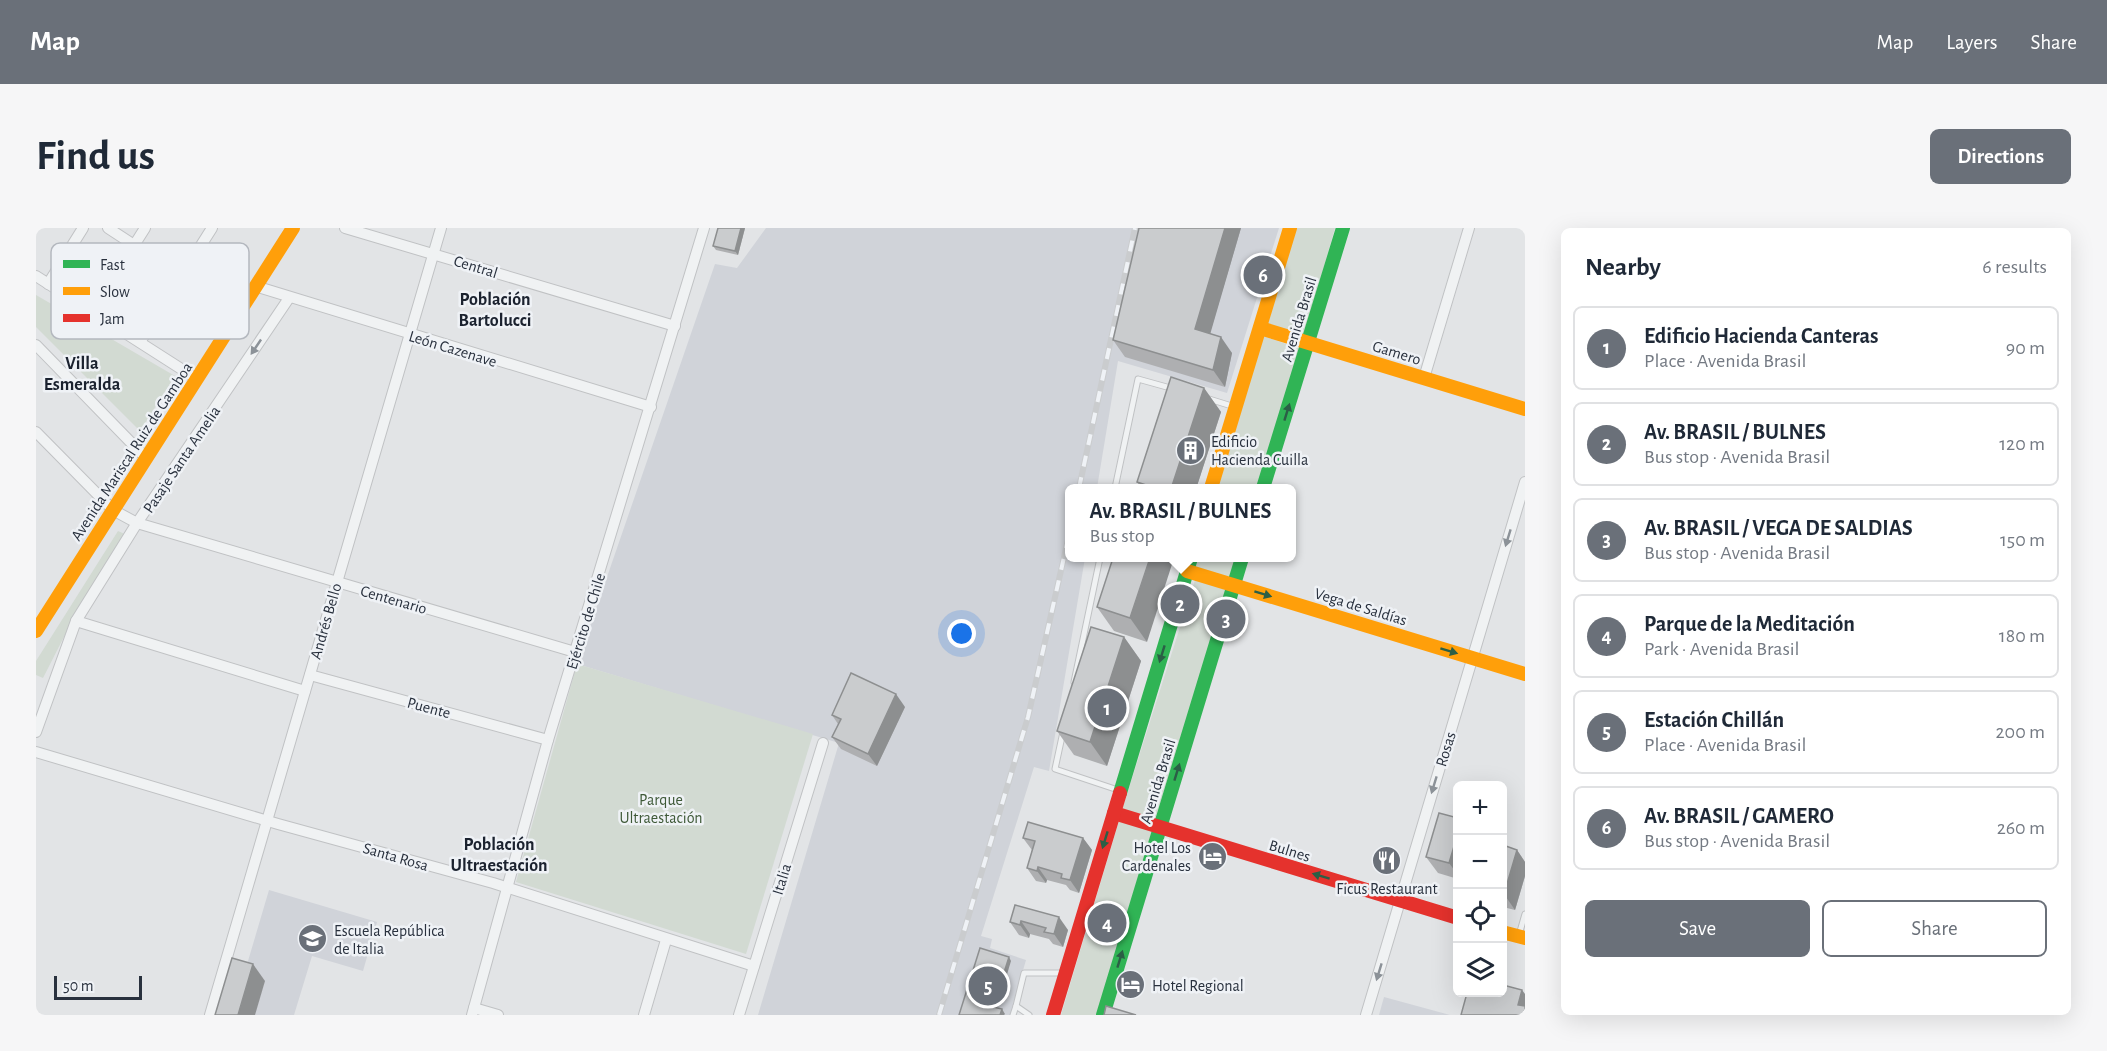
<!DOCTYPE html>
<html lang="en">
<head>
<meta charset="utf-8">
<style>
	body { margin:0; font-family:"Alegreya Sans",sans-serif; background:#f6f6f7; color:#1f2937 }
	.controls { position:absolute; right:18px; bottom:18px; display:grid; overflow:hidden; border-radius:9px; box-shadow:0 6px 24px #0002 }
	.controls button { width:54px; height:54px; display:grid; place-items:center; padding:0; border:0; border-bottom:2px solid #e0e1e3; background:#fff; color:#1f2937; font:30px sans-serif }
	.scale { position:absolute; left:18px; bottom:15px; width:88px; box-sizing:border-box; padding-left:6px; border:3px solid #29313e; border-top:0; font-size:16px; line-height:21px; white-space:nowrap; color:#29313e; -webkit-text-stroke:4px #eff2f6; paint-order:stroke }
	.you { position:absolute; left:926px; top:406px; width:21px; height:21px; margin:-15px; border:4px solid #fff; border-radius:50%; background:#1a73e8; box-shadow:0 0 0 9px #1a73e833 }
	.badge { display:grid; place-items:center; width:39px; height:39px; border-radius:50%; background:#6a7079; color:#fff; font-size:20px; font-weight:700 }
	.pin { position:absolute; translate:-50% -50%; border:3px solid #fff; box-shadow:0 2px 6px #0006 }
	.popup { position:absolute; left:1029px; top:256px; width:231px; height:78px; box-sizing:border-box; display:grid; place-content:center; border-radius:9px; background:#fff; filter:drop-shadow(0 2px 4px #0005); font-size:20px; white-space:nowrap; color:#747a83 }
	.popup b { font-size:22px; color:#1f2937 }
	.popup::after { content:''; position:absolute; left:50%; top:100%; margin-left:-12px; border:12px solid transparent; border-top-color:#fff }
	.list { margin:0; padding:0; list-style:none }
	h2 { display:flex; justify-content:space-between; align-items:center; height:78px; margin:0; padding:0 24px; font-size:26px }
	h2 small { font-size:20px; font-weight:400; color:#747a83 }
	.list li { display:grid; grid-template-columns:39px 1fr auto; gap:18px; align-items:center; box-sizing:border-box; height:84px; margin:0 12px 12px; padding:0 12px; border:2px solid #e0e1e3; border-radius:9px }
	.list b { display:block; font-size:22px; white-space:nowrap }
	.list p { margin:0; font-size:20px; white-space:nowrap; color:#747a83 }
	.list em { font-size:20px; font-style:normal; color:#747a83 }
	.actions { display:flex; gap:12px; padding:18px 24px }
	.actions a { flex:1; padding:14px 0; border:2px solid #6a7079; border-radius:9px; text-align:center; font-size:21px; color:#6a7079 }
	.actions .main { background:#6a7079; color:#fff }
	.icon { flex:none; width:33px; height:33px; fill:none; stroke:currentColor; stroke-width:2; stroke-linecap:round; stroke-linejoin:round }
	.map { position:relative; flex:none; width:1489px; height:787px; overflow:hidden; border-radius:9px }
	header { display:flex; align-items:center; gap:36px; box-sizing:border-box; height:84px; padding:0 30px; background:#6a7079; color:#fff }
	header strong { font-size:28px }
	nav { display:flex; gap:33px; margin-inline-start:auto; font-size:21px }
	.intro { display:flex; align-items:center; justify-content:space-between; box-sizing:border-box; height:144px; padding:0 36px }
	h1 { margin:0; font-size:42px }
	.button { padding:15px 27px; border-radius:9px; background:#6a7079; color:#fff; font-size:21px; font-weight:700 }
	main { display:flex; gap:36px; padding:0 36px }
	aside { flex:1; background:#fff; border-radius:9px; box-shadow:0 6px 24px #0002 }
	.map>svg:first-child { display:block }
	.built { fill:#d0d3d9 }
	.green { fill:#d2dad2 }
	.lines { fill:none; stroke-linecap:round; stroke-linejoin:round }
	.lane-casing { stroke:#c0c2c4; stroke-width:7 }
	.street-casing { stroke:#c0c2c4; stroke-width:12 }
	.lane { stroke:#f0f2f3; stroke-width:5 }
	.street { stroke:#f0f2f3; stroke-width:10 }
	.fast { stroke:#30b455; stroke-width:14 }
	.slow { stroke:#ff9f0a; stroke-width:14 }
	.jam { stroke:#e5322d; stroke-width:14 }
	.rail-casing { stroke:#caccce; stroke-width:6 }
	.rail { stroke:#eff2f6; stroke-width:4; stroke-dasharray:11; stroke-linecap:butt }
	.wall { fill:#aeafb1 }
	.shaded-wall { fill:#8d8f90 }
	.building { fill:#caccce; stroke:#8d8f90; stroke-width:1.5 }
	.oneway { fill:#8c9298 }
	.oneway2 { fill:#2b5f46 }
	.labels { text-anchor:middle; stroke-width:5; stroke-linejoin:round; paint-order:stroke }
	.street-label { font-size:16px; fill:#29313e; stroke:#eff2f6 }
	.poi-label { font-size:16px; fill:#29313e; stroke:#eff2f6; text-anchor:start }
	.park-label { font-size:16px; fill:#3e5937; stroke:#eff2f6 }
	.neighbourhood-label { font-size:18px; font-weight:bold; fill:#1b222f; stroke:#eff2f6 }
	.key { fill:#eff2f6; stroke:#b4b8bf; stroke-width:1.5 }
	.key-label { font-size:16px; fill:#29313e }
</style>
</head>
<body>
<header>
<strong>Map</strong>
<nav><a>Map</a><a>Layers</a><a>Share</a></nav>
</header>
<div class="intro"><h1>Find us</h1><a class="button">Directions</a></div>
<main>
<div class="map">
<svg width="1489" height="787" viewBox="0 0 1489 787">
	<rect width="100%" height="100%" fill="#e2e4e6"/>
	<!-- built -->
	<g class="built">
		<polygon points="730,0 1243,0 1191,165 1082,133 1061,260 1033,260 1033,330 1049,330 1013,543 998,539 945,708 956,711 954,720 990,732 974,787 722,787 803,515 541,436 679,36 701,40"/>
		<polygon points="233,662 341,694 327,743 276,728 258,787 196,787"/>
		<polygon points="1348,769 1414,787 1343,787"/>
	</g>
	<!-- green -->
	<g class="green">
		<polygon points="1260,0 1299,0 1268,108 1230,97"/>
		<polygon points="0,67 139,148 104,203 0,99"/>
		<polygon points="1227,108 1265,121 1222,260 1181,260"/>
		<polygon points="82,303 91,307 33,399 7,450 0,447 0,433"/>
		<polygon points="1160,330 1202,330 1195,352 1157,341"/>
		<polygon points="1159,352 1192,362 1119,591 1086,582"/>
		<polygon points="541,436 777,506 710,726 480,654"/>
		<polygon points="1083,593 1116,602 1061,787 1025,787"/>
	</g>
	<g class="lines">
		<defs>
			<g id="lane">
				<polyline points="1173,171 1199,179"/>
				<polyline points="1079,260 1102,151 1138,161"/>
				<polyline points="1038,454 1064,330"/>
				<polyline points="1027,504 1019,541 1082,562"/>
				<polyline points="1483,707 1489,686"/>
				<polyline points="977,787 980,778"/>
				<polyline points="993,787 980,778 988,745 1028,745"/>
			</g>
			<g id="street">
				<polyline points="72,0 98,17"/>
				<polyline points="309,0 639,98"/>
				<polyline points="0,48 161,151"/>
				<polyline points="12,56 47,0"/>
				<polyline points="219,58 615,179"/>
				<polyline points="56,84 109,0"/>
				<polyline points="104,114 176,0"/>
				<polyline points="0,117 110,230"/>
				<polyline points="1388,150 1433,0"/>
				<polyline points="0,204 77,282 101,295 539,424"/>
				<polyline points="40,393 269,463"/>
				<polyline points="274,447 512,512"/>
				<polyline points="0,504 40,393 101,295 253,70"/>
				<polyline points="0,524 242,596 457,655 718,738"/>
				<polyline points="438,780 462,787"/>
				<polyline points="174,787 405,0"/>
				<polyline points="436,787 512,512 668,0"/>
				<polyline points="608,787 630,712"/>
				<polyline points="703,787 787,515"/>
				<polyline points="1330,787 1489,254"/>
			</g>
		</defs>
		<!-- lane casing -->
		<use href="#lane" class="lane-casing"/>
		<!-- street casing -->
		<use href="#street" class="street-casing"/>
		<!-- lane -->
		<use href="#lane" class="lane"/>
		<!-- street -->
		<use href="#street" class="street"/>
		<!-- fast -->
		<g class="fast">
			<polyline points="1227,260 1307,0"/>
			<polyline points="1084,565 1155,330"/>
			<polyline points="1067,787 1206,330"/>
		</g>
		<!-- slow -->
		<g class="slow">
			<polyline points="1224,100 1489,181"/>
			<polyline points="1175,260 1254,0"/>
			<polyline points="1151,343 1489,446"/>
			<polyline points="0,403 257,0"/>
			<polyline points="1466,704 1489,710"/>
		</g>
		<!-- jam -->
		<g class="jam">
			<polyline points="1078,585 1422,690"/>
			<polyline points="1017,787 1084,565"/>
		</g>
		<defs>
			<g id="rail">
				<polyline points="1043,260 1099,0"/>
				<polyline points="903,787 992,489 1033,307"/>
			</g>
		</defs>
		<!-- rail casing -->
		<use href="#rail" class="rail-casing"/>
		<!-- rail -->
		<use href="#rail" class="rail"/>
	</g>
	<!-- wall -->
	<g class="wall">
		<polygon points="709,0 702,27 680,22 677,18"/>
		<polygon points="1103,0 1205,0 1174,105 1196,125 1189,159 1089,129 1077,112"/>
		<polygon points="1168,160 1185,184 1160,261 1106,261 1101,254"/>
		<polygon points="1077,330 1111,414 1078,403 1061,379"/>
		<polygon points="1088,409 1105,433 1071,538 1038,527 1021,503"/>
		<polygon points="869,479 841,538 805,521 796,509 802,496 796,487"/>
		<polygon points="1422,590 1422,651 1402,645 1390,629"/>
		<polygon points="987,610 1047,610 1056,622 1043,665 1034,662 1030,657 1011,652 1010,655 1000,653 991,640 996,622"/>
		<polygon points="1467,617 1481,622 1489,634 1489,648 1479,682 1467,679"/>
		<polygon points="979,677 1032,702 1027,719 1017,716 1013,711 994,706 993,710 983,707 974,694"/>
	</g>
	<!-- shaded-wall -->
	<g class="shaded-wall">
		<polygon points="705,0 709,0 702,27 699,23"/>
		<polygon points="1189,0 1205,0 1171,117 1159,101"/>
		<polygon points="1185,109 1196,125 1189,159 1177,142"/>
		<polygon points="1168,160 1185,184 1160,261 1135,261"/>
		<polygon points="1114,330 1138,330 1111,414 1094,390"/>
		<polygon points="1088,409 1105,433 1071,538 1054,514"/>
		<polygon points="860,466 869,479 841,538 832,526"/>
		<polygon points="1422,605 1422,647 1413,635"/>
		<polygon points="1047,610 1056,622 1043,665 1034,652"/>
		<polygon points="1481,622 1489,634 1489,648 1479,682 1468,666"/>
		<polygon points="1002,639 1011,652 1010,655 1001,643"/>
		<polygon points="1023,689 1032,702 1027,719 1018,706"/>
		<polygon points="985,693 994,706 993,710 984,697"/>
		<polygon points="973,729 975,733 960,783 957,779"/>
		<polygon points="217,736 229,753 219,787 202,787"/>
		<polygon points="1486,762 1489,766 1489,786 1482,777"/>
		<polygon points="966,781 969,786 968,787 964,787"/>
	</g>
	<!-- building -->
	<g class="building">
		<polygon points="682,0 705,0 699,23 677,18"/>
		<polygon points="1103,0 1189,0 1159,101 1185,109 1177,142 1077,112"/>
		<polygon points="1135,149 1168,160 1135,261 1122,261 1101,254"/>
		<polygon points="1077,330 1114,330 1094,390 1061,379"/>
		<polygon points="1055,399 1088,409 1054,514 1021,503"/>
		<polygon points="815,445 860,466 832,526 796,509 805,491 796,487"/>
		<polygon points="1403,585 1422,590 1422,605 1413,635 1390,629"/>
		<polygon points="992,594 1047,610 1034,652 1025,650 1026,646 1002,639 1001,643 991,640 999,613 987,610"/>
		<polygon points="1467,617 1481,622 1468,666 1467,665"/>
		<polygon points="979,677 1023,689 1018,706 1008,704 1010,700 985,693 984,697 974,694"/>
		<polygon points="944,720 973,729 957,779 966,781 964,787 923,787"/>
		<polygon points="196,730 217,736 202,787 179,787"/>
		<polygon points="1467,757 1486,762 1482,777 1489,778 1489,787 1425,787 1431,765 1467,765"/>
		<polygon points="1070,778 1100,787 1068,787"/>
	</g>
	<!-- one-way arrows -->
	<defs><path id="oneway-solid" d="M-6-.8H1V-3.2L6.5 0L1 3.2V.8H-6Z" transform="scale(1.5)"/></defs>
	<g class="oneway">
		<use href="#oneway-solid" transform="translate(220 119) rotate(124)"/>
		<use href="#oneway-solid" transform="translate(1472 310) rotate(107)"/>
		<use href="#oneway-solid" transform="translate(1398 557) rotate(107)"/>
		<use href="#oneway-solid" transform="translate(1343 744) rotate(107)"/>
	</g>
	<g class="oneway2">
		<use href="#oneway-solid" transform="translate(1251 184) rotate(-73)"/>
		<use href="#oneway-solid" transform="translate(1227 366) rotate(17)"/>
		<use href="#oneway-solid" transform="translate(1413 423) rotate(17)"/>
		<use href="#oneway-solid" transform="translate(1126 426) rotate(107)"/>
		<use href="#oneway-solid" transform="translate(1141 544) rotate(-73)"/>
		<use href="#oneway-solid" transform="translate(1069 612) rotate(107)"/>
		<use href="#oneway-solid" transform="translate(1285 648) rotate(-163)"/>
		<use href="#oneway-solid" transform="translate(1084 731) rotate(-73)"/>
	</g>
	<!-- icons -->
	<defs>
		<symbol id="building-disc" viewBox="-11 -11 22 22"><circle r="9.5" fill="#6a7079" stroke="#eff2f6"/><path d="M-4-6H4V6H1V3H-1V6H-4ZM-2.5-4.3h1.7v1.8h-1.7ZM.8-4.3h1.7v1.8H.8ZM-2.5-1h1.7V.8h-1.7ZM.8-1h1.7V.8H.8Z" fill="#fff"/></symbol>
		<symbol id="hotel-disc" viewBox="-11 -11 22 22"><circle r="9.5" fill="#6a7079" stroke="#eff2f6"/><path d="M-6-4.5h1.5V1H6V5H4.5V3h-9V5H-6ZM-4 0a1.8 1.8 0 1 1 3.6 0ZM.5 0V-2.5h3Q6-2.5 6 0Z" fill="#fff"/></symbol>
		<symbol id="restaurant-disc" viewBox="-11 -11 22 22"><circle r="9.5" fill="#6a7079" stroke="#eff2f6"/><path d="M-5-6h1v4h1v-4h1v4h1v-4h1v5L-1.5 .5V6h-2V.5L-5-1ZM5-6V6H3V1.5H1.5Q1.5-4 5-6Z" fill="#fff"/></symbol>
		<symbol id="school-disc" viewBox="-11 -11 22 22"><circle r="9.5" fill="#6a7079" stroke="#eff2f6"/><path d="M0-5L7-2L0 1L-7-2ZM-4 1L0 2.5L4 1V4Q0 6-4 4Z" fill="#fff"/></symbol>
	</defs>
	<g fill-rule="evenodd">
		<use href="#building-disc" x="1138" y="206" width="33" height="33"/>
		<use href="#hotel-disc" x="1160" y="612" width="33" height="33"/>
		<use href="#restaurant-disc" x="1334" y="616" width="33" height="33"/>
		<use href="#school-disc" x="260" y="694" width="33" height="33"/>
		<use href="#hotel-disc" x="1078" y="740" width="33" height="33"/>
	</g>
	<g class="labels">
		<!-- street labels -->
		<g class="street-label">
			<text transform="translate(440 38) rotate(17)" y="6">Central</text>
			<text transform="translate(1262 91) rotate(-73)" y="6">Avenida Brasil</text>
			<text transform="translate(417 120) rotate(17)" y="6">León Cazenave</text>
			<text transform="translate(1361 124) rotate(17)" y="6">Gamero</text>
			<text transform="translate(95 223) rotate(-57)" y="6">Avenida Mariscal Ruiz de Gamboa</text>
			<text transform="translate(145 231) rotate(-56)" y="6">Pasaje Santa Amelia</text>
			<text transform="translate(358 371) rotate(16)" y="6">Centenario</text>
			<text transform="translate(1325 378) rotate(17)" y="6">Vega de Saldías</text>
			<text transform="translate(289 393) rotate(-74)" y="6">Andrés Bello</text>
			<text transform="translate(549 393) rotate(-73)" y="6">Ejército de Chile</text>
			<text transform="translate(393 479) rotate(15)" y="6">Puente</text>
			<text transform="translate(1409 521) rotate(-73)" y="6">Rosas</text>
			<text transform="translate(1121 553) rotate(-73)" y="6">Avenida Brasil</text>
			<text transform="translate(1254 622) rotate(17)" y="6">Bulnes</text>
			<text transform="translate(360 628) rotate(16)" y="6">Santa Rosa</text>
			<text transform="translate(745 651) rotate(-73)" y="6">Italia</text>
		</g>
		<!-- poi labels -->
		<g class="poi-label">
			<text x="1175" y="219">Edificio<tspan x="1175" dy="18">Hacienda Cuilla</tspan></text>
			<text x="1155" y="625" text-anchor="end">Hotel Los<tspan x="1155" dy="18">Cardenales</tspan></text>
			<text x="1351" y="666" text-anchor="middle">Ficus Restaurant</text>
			<text x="298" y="708">Escuela República<tspan x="298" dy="18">de Italia</tspan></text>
			<text x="1116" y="763">Hotel Regional</text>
		</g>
		<!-- park labels -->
		<g class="park-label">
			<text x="625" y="577">Parque<tspan x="625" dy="18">Ultraestación</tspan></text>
		</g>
		<!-- neighbourhood labels -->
		<g class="neighbourhood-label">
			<text x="459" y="77">Población<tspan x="459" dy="21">Bartolucci</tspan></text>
			<text x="46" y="141">Villa<tspan x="46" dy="21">Esmeralda</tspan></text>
			<text x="463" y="622">Población<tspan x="463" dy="21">Ultraestación</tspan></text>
		</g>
	</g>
	<!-- legend -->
	<rect x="15" y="15" width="198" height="96" rx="9" class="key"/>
	<rect x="27" y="32" width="27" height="8" fill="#30b455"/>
	<rect x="27" y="59" width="27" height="8" fill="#ff9f0a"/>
	<rect x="27" y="86" width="27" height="8" fill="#e5322d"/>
	<g class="key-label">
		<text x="64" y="42">Fast</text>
		<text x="64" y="69">Slow</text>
		<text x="64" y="96">Jam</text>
	</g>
</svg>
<div class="controls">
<button>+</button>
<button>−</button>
<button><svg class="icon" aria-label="locate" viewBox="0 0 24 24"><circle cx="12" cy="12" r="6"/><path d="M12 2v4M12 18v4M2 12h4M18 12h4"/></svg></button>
<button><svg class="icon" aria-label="layers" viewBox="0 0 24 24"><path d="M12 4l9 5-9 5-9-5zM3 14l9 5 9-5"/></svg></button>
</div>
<div class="scale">50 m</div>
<div class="you"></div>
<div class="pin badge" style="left:1071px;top:480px">1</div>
<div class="pin badge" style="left:1144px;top:376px">2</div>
<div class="popup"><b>Av. BRASIL / BULNES</b>Bus stop</div>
<div class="pin badge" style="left:1190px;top:391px">3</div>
<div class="pin badge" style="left:1071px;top:695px">4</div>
<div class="pin badge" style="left:952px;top:758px">5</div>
<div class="pin badge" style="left:1227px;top:47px">6</div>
</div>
<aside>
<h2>Nearby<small>6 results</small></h2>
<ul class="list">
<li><span class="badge">1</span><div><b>Edificio Hacienda Canteras</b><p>Place · Avenida Brasil</p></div><em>90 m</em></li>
<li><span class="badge">2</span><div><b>Av. BRASIL / BULNES</b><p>Bus stop · Avenida Brasil</p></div><em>120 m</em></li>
<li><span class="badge">3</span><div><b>Av. BRASIL / VEGA DE SALDIAS</b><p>Bus stop · Avenida Brasil</p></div><em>150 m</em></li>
<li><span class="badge">4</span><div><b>Parque de la Meditación</b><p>Park · Avenida Brasil</p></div><em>180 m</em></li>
<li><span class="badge">5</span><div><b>Estación Chillán</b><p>Place · Avenida Brasil</p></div><em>200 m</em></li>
<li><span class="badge">6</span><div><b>Av. BRASIL / GAMERO</b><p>Bus stop · Avenida Brasil</p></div><em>260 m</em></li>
</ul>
<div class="actions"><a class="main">Save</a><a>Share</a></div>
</aside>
</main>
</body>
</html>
